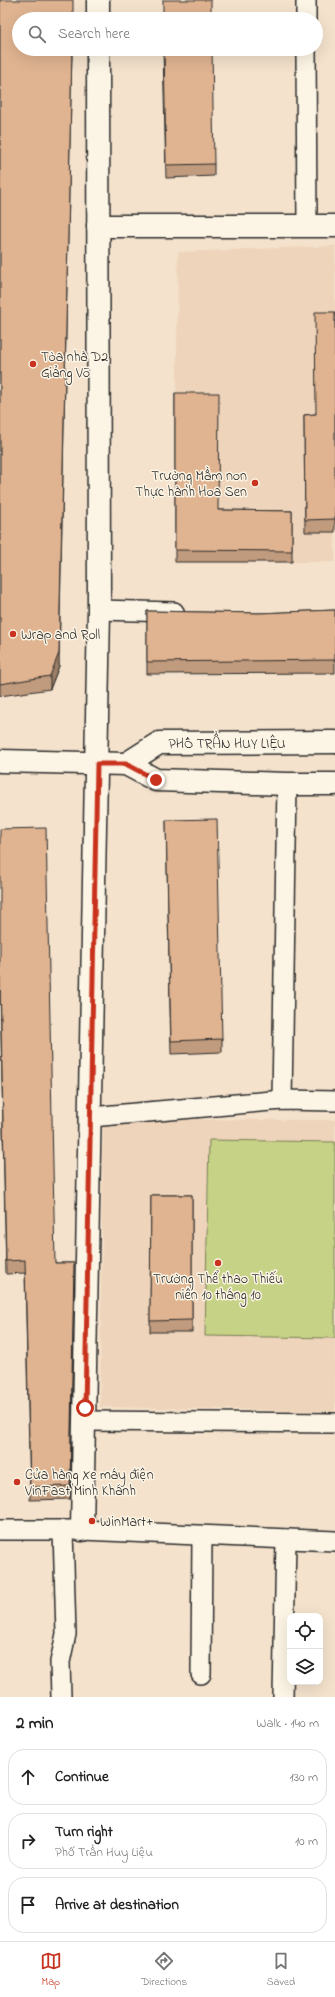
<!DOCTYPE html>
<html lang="en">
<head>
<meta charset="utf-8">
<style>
	body { margin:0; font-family:"Indie Flower",sans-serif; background:#f2f2f2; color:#222 }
	.controls { position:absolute; right:12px; bottom:12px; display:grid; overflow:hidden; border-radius:8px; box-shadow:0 4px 16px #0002 }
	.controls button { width:36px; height:36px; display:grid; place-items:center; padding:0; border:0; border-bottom:1px solid #e0e0e0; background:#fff; color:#222; font:20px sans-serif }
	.stop { position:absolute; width:12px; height:12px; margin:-9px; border:3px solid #c8321e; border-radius:50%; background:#fff }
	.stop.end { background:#c8321e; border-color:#fff; box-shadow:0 1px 4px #0008 }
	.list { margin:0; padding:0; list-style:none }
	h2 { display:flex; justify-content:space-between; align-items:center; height:52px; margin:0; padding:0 16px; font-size:17px }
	h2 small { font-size:13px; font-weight:400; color:#767676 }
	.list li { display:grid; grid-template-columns:26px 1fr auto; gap:12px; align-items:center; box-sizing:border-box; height:56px; margin:0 8px 8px; padding:0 8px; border:1px solid #e0e0e0; border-radius:16px }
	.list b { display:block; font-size:15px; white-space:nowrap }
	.list p { margin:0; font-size:13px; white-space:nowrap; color:#767676 }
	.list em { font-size:13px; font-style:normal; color:#767676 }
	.icon { flex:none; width:22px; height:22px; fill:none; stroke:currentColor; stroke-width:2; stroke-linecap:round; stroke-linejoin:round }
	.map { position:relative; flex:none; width:335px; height:1697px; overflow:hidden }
	.search { position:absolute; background:#fff; box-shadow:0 4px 16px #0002; left:12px; right:12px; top:12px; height:44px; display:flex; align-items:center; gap:10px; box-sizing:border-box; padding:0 14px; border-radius:22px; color:#767676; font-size:15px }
	.sheet { height:244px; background:#fff }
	nav { display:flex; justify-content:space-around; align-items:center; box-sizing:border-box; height:56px; border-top:1px solid #e0e0e0; background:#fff; font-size:11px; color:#767676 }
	nav a { display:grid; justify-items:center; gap:2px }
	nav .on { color:#c8321e }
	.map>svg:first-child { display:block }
	.built { fill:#eed4ba }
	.green { fill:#c6d285; stroke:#787e58 }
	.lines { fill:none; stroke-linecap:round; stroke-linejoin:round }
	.service-casing { stroke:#2b2b2b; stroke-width:22 }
	.minor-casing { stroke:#2b2b2b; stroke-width:25 }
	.service { stroke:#fcf5e5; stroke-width:19 }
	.minor { stroke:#fcf5e5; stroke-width:22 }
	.wall { fill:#c19b7d; stroke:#2b2b2b }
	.shaded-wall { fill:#9d7e66; stroke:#2b2b2b }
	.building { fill:#e0b491; stroke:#2b2b2b }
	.route { stroke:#c8321e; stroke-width:5 }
	.poi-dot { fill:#c8321e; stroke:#fcf5e5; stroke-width:1.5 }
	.labels { text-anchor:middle; stroke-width:3; stroke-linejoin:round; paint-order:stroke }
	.poi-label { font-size:14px; fill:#2b2b2b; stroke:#fcf5e5; text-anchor:start }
	.street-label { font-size:14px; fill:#2b2b2b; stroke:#fcf5e5 }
</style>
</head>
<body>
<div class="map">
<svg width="335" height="1697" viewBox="0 0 335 1697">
	<rect width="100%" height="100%" fill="#f4e2cc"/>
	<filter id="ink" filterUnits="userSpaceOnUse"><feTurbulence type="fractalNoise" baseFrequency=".025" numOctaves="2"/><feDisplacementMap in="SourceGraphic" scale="8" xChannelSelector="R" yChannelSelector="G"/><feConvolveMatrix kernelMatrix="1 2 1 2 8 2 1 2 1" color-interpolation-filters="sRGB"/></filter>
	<g filter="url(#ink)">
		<!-- built -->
		<g class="built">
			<polygon points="335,246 335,562 175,562 178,252"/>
			<polygon points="103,1119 335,1120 335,1411 100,1407"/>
		</g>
		<!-- green -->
		<polygon class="green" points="209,1140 335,1142 335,1338 205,1336"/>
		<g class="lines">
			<defs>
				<g id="service">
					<polyline points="306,0 306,19"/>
					<polyline points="306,49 307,226"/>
					<polyline points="99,610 174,612"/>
					<polyline points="282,1100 287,784"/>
					<polyline points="91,1117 282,1100 335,1101"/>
					<polyline points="85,1421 335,1423"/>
					<polyline points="0,1530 82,1530 335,1541"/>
					<polyline points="201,1674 202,1536"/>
					<polyline points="61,1697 60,1662 66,1634 63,1530"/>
					<polyline points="283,1697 286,1539"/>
				</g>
				<g id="minor">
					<polyline points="98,0 98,19"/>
					<polyline points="98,226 335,226"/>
					<polyline points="0,761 126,764 156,780 287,784 335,784"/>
					<polyline points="126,764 159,743 335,742"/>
					<polyline points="82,1530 99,610 98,49"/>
				</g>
			</defs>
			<!-- service casing -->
			<use href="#service" class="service-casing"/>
			<!-- minor casing -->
			<use href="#minor" class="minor-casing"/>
			<!-- service -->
			<use href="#service" class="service"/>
			<!-- minor -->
			<use href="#minor" class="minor"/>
		</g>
		<!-- wall -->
		<g class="wall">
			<polygon points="0,0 19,19 59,666 50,689 0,696"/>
			<polygon points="163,49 214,164 214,176 166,178"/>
			<polygon points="335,312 335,532 305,532 304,415 316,414"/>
			<polygon points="175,393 218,510 292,511 292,562 175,562"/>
			<polygon points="335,610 335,673 147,674 147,611 259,613"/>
			<polygon points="166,820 222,1039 222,1052 171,1054"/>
			<polygon points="0,989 55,1263 74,1263 70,1499 30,1500 25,1273 6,1274"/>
			<polygon points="151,1195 192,1195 192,1332 150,1332"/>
		</g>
		<!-- shaded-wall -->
		<polygon class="shaded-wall" points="72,49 59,666 50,689 50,676"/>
		<!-- building -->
		<g class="building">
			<polygon points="0,0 73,0 73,19 19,19 19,49 72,49 59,653 50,676 0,684"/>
			<rect x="163" y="0" width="48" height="19"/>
			<polygon points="164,49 212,49 214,164 166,165"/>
			<polygon points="315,312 335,312 335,519 305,520 304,415 316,414"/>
			<polygon points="175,393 219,393 218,510 292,511 292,551 175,550"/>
			<polygon points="335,610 335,660 147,662 147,611 259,613"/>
			<polygon points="217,819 222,1039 171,1041 166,820"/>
			<polygon points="46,828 55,1263 74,1263 70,1486 30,1487 25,1260 6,1261 0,977 0,829"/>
			<polygon points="151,1195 192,1195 192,1320 150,1321"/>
		</g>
	</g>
	<g class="lines" filter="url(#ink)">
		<!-- route -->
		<polyline class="route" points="85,1408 97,764 126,764 156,780"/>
	</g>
	<!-- markers -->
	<g class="poi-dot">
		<circle cx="33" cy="364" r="4"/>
		<circle cx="255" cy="483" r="4"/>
		<circle cx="13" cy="634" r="4"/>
		<circle cx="218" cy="1263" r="4"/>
		<circle cx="17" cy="1482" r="4"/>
		<circle cx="92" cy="1521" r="4"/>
	</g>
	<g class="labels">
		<!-- poi labels -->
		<g class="poi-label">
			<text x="41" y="361">Tòa nhà D2<tspan x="41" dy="16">Giảng Võ</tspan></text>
			<text x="247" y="480" text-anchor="end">Trường Mầm non<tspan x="247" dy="16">Thực hành Hoa Sen</tspan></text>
			<text x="21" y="639">Wrap and Roll</text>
			<text x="218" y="1283" text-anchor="middle">Trường Thể thao Thiếu<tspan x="218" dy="16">niên 10 tháng 10</tspan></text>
			<text x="25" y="1479">Cửa hàng Xe máy điện<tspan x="25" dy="16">VinFast Minh Khánh</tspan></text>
			<text x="100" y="1526">WinMart+</text>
		</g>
		<!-- street labels -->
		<g class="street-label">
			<text x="227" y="748">PHỐ TRẦN HUY LIỆU</text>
		</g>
	</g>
</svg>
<div class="controls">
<button><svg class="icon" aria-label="locate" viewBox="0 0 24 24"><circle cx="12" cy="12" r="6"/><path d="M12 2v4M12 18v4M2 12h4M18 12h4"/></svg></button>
<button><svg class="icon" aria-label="layers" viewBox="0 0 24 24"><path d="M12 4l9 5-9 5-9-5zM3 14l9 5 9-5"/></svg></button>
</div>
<div class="stop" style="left:85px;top:1408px"></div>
<div class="stop end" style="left:156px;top:780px"></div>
<div class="search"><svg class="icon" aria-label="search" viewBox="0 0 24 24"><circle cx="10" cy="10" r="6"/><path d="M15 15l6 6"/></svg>Search here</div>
</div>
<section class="sheet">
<h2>2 min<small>Walk · 140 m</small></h2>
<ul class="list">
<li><svg class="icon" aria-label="ahead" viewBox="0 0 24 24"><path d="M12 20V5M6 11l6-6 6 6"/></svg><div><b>Continue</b></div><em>130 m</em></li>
<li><svg class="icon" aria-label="right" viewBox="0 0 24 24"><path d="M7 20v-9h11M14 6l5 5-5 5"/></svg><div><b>Turn right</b><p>Phố Trần Huy Liệu</p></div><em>10 m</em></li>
<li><svg class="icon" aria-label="arrive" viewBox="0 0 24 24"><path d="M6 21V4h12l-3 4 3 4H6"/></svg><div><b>Arrive at destination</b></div></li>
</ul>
</section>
<nav>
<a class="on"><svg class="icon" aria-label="map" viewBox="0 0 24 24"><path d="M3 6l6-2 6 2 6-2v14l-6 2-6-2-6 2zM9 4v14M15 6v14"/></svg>Map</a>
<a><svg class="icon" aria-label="directions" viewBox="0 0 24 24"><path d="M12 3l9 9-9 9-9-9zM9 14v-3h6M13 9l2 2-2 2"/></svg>Directions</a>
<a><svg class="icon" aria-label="saved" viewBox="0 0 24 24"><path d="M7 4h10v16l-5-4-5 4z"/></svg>Saved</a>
</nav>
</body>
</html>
